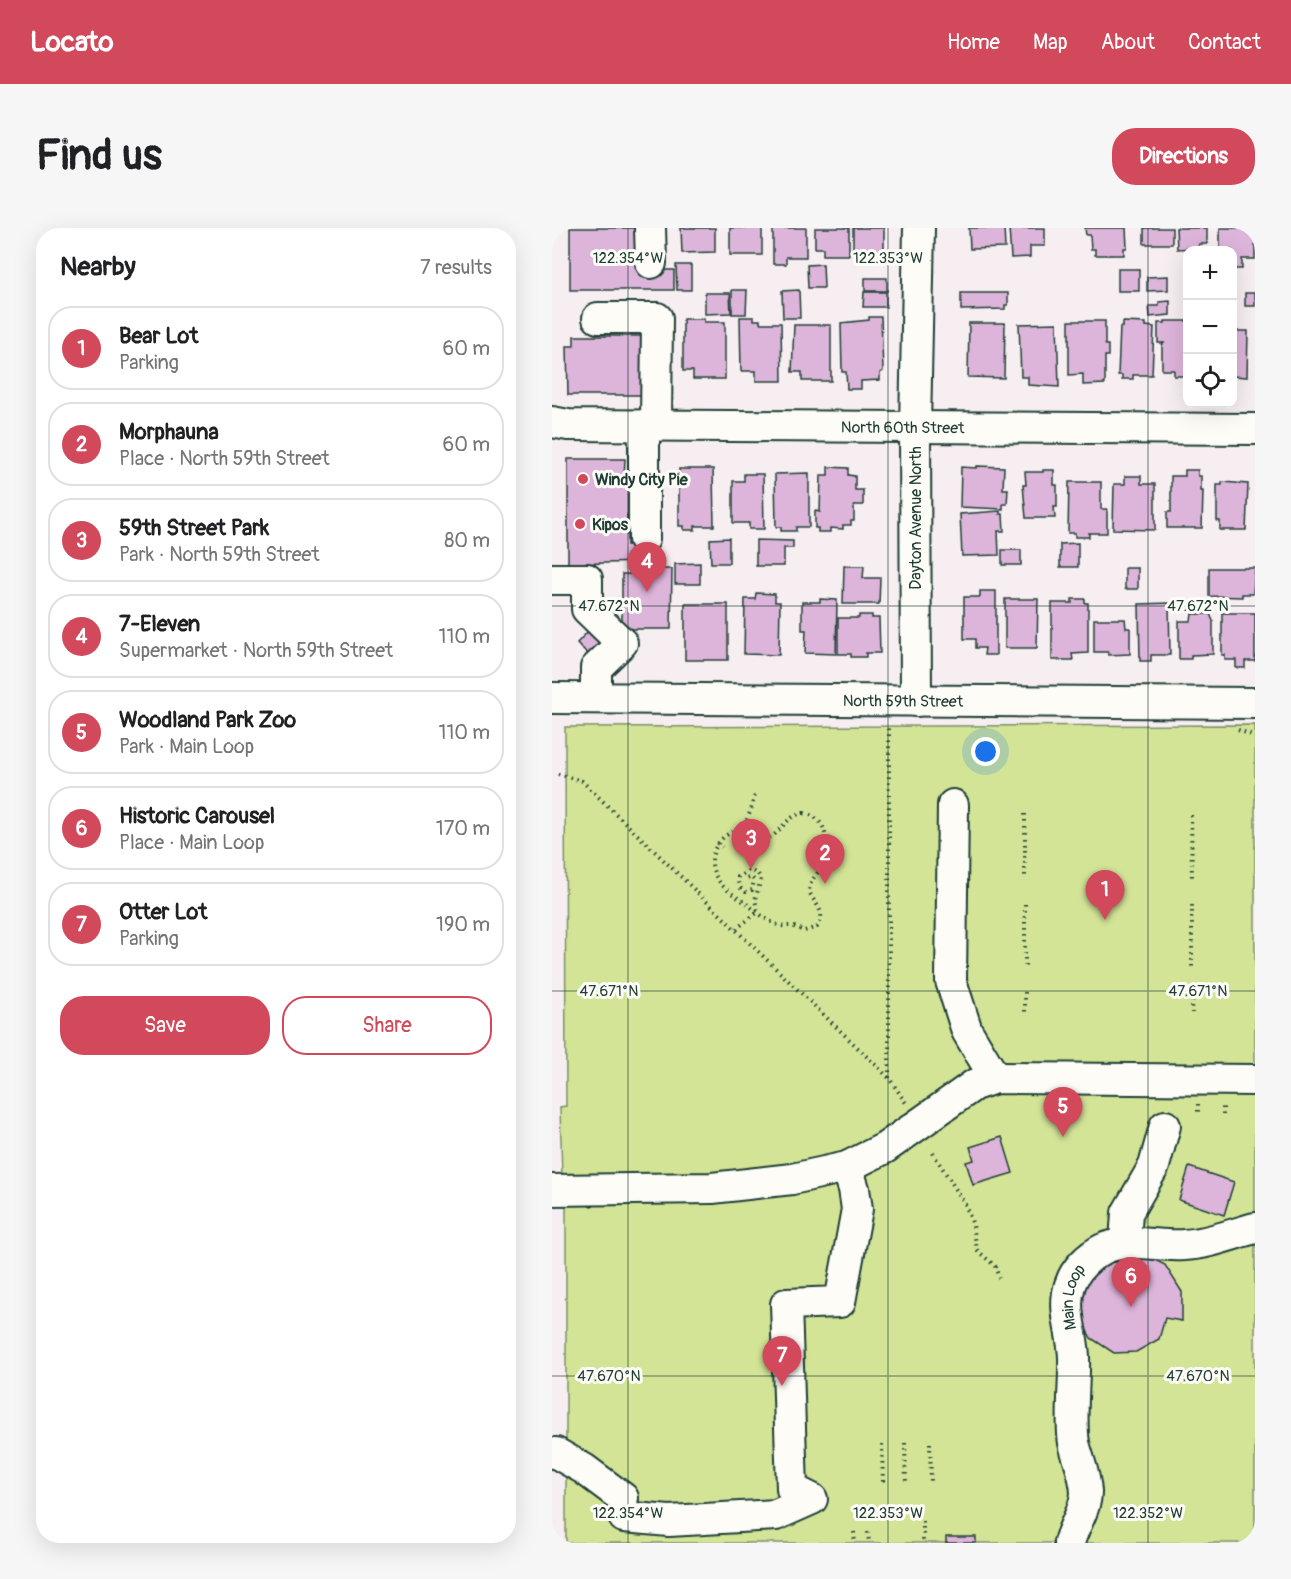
<!DOCTYPE html>
<html lang="en">
<head>
<meta charset="utf-8">
<style>
	body { margin:0; font-family:Pangolin,sans-serif; background:#f6f6f6; color:#202124 }
	.controls { position:absolute; right:18px; top:18px; display:grid; overflow:hidden; border-radius:12px; box-shadow:0 6px 24px #0002 }
	.controls button { width:54px; height:54px; display:grid; place-items:center; padding:0; border:0; border-bottom:2px solid #e0e0e0; background:#fff; color:#202124; font:30px sans-serif }
	.you { position:absolute; left:434px; top:524px; width:21px; height:21px; margin:-15px; border:4px solid #fff; border-radius:50%; background:#1a73e8; box-shadow:0 0 0 9px #1a73e833 }
	.badge { display:grid; place-items:center; width:39px; height:39px; border-radius:50%; background:#d1495b; color:#fff; font-size:20px; font-weight:700 }
	.pin { position:absolute; translate:-50% -50px; filter:drop-shadow(0 2px 3px #0008) }
	.pin::after { content:''; position:absolute; top:32px; width:21px; height:18px; background:inherit; clip-path:polygon(0 0,100% 0,50% 100%) }
	.list { margin:0; padding:0; list-style:none }
	h2 { display:flex; justify-content:space-between; align-items:center; height:78px; margin:0; padding:0 24px; font-size:26px }
	h2 small { font-size:20px; font-weight:400; color:#757577 }
	.list li { display:grid; grid-template-columns:39px 1fr auto; gap:18px; align-items:center; box-sizing:border-box; height:84px; margin:0 12px 12px; padding:0 12px; border:2px solid #e0e0e0; border-radius:24px }
	.list b { display:block; font-size:22px; white-space:nowrap }
	.list p { margin:0; font-size:20px; white-space:nowrap; color:#757577 }
	.list em { font-size:20px; font-style:normal; color:#757577 }
	.actions { display:flex; gap:12px; padding:18px 24px }
	.actions a { flex:1; padding:14px 0; border:2px solid #d1495b; border-radius:24px; text-align:center; font-size:21px; color:#d1495b }
	.actions .main { background:#d1495b; color:#fff }
	.icon { flex:none; width:33px; height:33px; fill:none; stroke:currentColor; stroke-width:2; stroke-linecap:round; stroke-linejoin:round }
	.map { position:relative; flex:none; width:703px; height:1315px; overflow:hidden; border-radius:24px }
	header { display:flex; align-items:center; gap:36px; box-sizing:border-box; height:84px; padding:0 30px; background:#d1495b; color:#fff }
	header strong { font-size:28px }
	nav { display:flex; gap:33px; margin-inline-start:auto; font-size:21px }
	.intro { display:flex; align-items:center; justify-content:space-between; box-sizing:border-box; height:144px; padding:0 36px }
	h1 { margin:0; font-size:42px }
	.button { padding:15px 27px; border-radius:24px; background:#d1495b; color:#fff; font-size:21px; font-weight:700 }
	main { display:flex; gap:36px; padding:0 36px }
	aside { flex:1; background:#fff; border-radius:24px; box-shadow:0 6px 24px #0002 }
	.map>svg:first-child { display:block }
	.green { fill:#d3e497; stroke:#799066; stroke-width:1.5 }
	.building { fill:#ddb4da; stroke:#1f3d34; stroke-width:1.5 }
	.lines { fill:none; stroke-linecap:round; stroke-linejoin:round }
	.minor-casing { stroke:#1f3d34; stroke-width:34 }
	.path { stroke:#1f3d34; stroke-width:4; stroke-dasharray:1.5 4.5; stroke-linecap:butt }
	.minor { stroke:#fdfcf7; stroke-width:30 }
	.ticks { fill:none; stroke:#1f3d34; stroke-width:1.5; stroke-opacity:0.45 }
	.poi-dot { fill:#d1495b; stroke:#fdfcf7; stroke-width:2 }
	.labels { text-anchor:middle; stroke-width:6; stroke-linejoin:round; paint-order:stroke }
	.street-label { font-size:16px; fill:#1f3d34; stroke:#fdfcf7 }
	.poi-label { font-size:16px; font-weight:bold; fill:#1f3d34; stroke:#fdfcf7; text-anchor:start }
	.ticks-label { font-size:15px; text-anchor:middle; fill:#1f3d34; stroke:#fdfcf7; stroke-width:6; stroke-linejoin:round; paint-order:stroke }
</style>
</head>
<body>
<header>
<strong>Locato</strong>
<nav><a>Home</a><a>Map</a><a>About</a><a>Contact</a></nav>
</header>
<div class="intro"><h1>Find us</h1><a class="button">Directions</a></div>
<main>
<aside>
<h2>Nearby<small>7 results</small></h2>
<ul class="list">
<li><span class="badge">1</span><div><b>Bear Lot</b><p>Parking</p></div><em>60 m</em></li>
<li><span class="badge">2</span><div><b>Morphauna</b><p>Place · North 59th Street</p></div><em>60 m</em></li>
<li><span class="badge">3</span><div><b>59th Street Park</b><p>Park · North 59th Street</p></div><em>80 m</em></li>
<li><span class="badge">4</span><div><b>7-Eleven</b><p>Supermarket · North 59th Street</p></div><em>110 m</em></li>
<li><span class="badge">5</span><div><b>Woodland Park Zoo</b><p>Park · Main Loop</p></div><em>110 m</em></li>
<li><span class="badge">6</span><div><b>Historic Carousel</b><p>Place · Main Loop</p></div><em>170 m</em></li>
<li><span class="badge">7</span><div><b>Otter Lot</b><p>Parking</p></div><em>190 m</em></li>
</ul>
<div class="actions"><a class="main">Save</a><a>Share</a></div>
</aside>
<div class="map">
<svg width="703" height="1315" viewBox="0 0 703 1315">
	<rect width="100%" height="100%" fill="#f7eef1"/>
	<filter id="ink" filterUnits="userSpaceOnUse"><feTurbulence type="fractalNoise" baseFrequency=".0167" numOctaves="2"/><feDisplacementMap in="SourceGraphic" scale="12" xChannelSelector="R" yChannelSelector="G"/><feConvolveMatrix kernelMatrix="1 2 1 2 8 2 1 2 1" color-interpolation-filters="sRGB"/></filter>
	<g filter="url(#ink)">
		<!-- green -->
		<polygon class="green" points="703,497 703,1315 14,1315 14,949 10,948 8,879 14,878 13,499"/>
		<!-- building -->
		<g class="building">
			<polygon points="18,0 92,0 92,50 100,50 100,42 122,42 122,62 18,62"/>
			<polygon points="129,0 163,0 163,24 130,25"/>
			<rect x="178" y="0" width="32" height="27"/>
			<polygon points="221,0 254,0 254,29 234,29 234,36 221,36"/>
			<polygon points="263,0 297,0 297,27 271,27 271,20 263,20"/>
			<polygon points="301,0 332,0 332,27 330,27 330,32 317,32 317,25 301,25"/>
			<polygon points="417,0 452,0 453,20 418,21"/>
			<polygon points="457,0 493,0 493,18 478,18 478,29 459,30"/>
			<polygon points="533,0 574,0 575,20 572,20 572,27 543,27 543,21 539,21 538,7 534,7"/>
			<rect x="592" y="0" width="28" height="16"/>
			<polygon points="624,0 655,0 655,16 647,16 645,22 641,22 641,20 625,21"/>
			<polygon points="668,0 703,0 703,31 690,31 690,41 680,41 680,22 668,22"/>
			<polygon points="271,36 272,60 256,60 255,37"/>
			<polygon points="124,37 139,37 139,62 125,62"/>
			<rect x="566" y="41" width="21" height="22"/>
			<polygon points="616,48 616,62 595,63 595,49"/>
			<rect x="313" y="50" width="22" height="13"/>
			<polygon points="180,62 195,62 194,86 180,86"/>
			<polygon points="247,62 248,90 231,90 230,63"/>
			<polygon points="312,64 334,64 334,79 311,79"/>
			<polygon points="153,65 178,65 179,85 153,86"/>
			<polygon points="409,65 456,65 456,77 453,77 453,81 409,82"/>
			<rect x="693" y="65" width="10" height="13"/>
			<polygon points="618,73 618,87 598,89 597,78 607,78 607,74"/>
			<polygon points="188,89 202,89 202,92 208,92 208,95 229,95 230,153 204,153 204,143 189,143"/>
			<polygon points="317,89 329,89 331,143 328,145 328,152 309,153 309,161 295,161 294,144 290,144 289,95 317,92"/>
			<polygon points="131,91 152,91 152,94 173,94 173,151 141,151 141,143 131,143"/>
			<polygon points="517,93 553,93 553,117 556,117 556,128 553,128 553,156 531,157 531,146 517,147"/>
			<polygon points="613,93 636,93 636,148 622,148 622,142 610,142 610,117 612,115 606,115 606,95 613,95"/>
			<polygon points="571,94 594,95 594,98 602,99 600,147 581,147 581,151 570,151 570,147 566,147 568,99 571,99"/>
			<polygon points="417,95 453,95 452,150 416,149"/>
			<polygon points="505,95 507,159 476,157 476,149 469,149 467,96"/>
			<polygon points="242,97 279,97 279,153 250,153 250,144 240,144"/>
			<polygon points="680,103 696,103 695,149 680,148"/>
			<polygon points="22,108 90,108 96,167 16,167 15,118 22,118"/>
			<polygon points="16,231 73,231 72,250 80,250 80,287 75,287 75,295 80,295 80,307 75,307 75,317 80,317 80,324 89,324 89,334 16,336"/>
			<polygon points="425,238 452,239 451,261 456,261 455,276 451,276 451,281 408,279 409,239 425,240"/>
			<polygon points="276,239 296,240 296,247 303,248 303,262 311,262 311,277 302,277 302,293 299,293 299,297 291,297 291,301 278,300 278,304 266,304 266,300 263,300 263,283 268,284 269,247 276,247"/>
			<polygon points="127,241 161,241 162,298 143,298 143,302 132,302 132,298 127,298"/>
			<polygon points="491,242 502,242 502,257 505,257 505,279 502,279 503,290 474,290 471,257 474,257 473,244 491,244"/>
			<polygon points="633,242 646,242 646,248 649,248 649,263 651,263 650,300 615,300 615,284 619,284 619,248 633,248"/>
			<polygon points="257,245 257,299 244,299 244,303 229,303 229,299 224,299 223,246"/>
			<polygon points="192,246 211,246 212,301 197,301 197,295 181,295 181,253 192,253"/>
			<polygon points="573,248 589,248 589,256 603,256 603,302 561,301 562,256 573,256"/>
			<polygon points="517,254 549,254 549,281 555,281 555,305 537,305 537,309 523,309 523,305 516,305"/>
			<polygon points="670,254 696,256 694,302 668,302 668,293 665,293 665,257 670,257"/>
			<polygon points="448,283 448,286 451,286 452,303 446,303 447,327 410,328 408,286"/>
			<polygon points="177,310 177,335 159,335 158,311"/>
			<polygon points="204,312 241,313 241,320 232,320 232,338 204,338"/>
			<polygon points="526,315 526,339 508,339 508,316"/>
			<rect x="450" y="322" width="19" height="15"/>
			<polygon points="148,335 148,356 123,356 123,336"/>
			<polygon points="292,338 312,338 311,350 328,350 327,376 291,376"/>
			<rect x="573" y="340" width="13" height="21"/>
			<polygon points="657,340 703,340 701,366 690,366 690,369 657,368"/>
			<polygon points="78,341 120,341 119,401 70,401 70,346 78,346"/>
			<polygon points="428,363 444,363 444,427 432,427 433,420 423,420 423,411 412,411 412,369 428,369"/>
			<polygon points="204,365 223,366 223,374 228,374 227,427 192,426 193,371 203,371"/>
			<polygon points="268,371 285,372 284,426 253,425 254,402 250,402 250,374 268,374"/>
			<polygon points="453,371 486,371 485,420 453,420"/>
			<polygon points="520,371 533,371 533,375 536,375 536,425 520,426 521,432 500,432 500,375 520,375"/>
			<polygon points="617,375 618,427 599,427 599,433 588,433 587,376"/>
			<rect x="133" y="376" width="43" height="56"/>
			<polygon points="670,385 703,385 703,433 693,433 693,440 684,440 684,432 673,432 673,427 670,427"/>
			<polygon points="640,386 658,386 661,393 661,426 639,427 639,431 627,431 627,393 639,393"/>
			<polygon points="307,387 320,387 320,390 327,390 328,425 314,425 314,429 299,429 299,426 286,426 286,390 307,390"/>
			<polygon points="542,391 573,391 574,400 578,400 578,426 556,427 556,424 542,424"/>
			<polygon points="44,395 59,411 40,430 25,415"/>
			<polygon points="450,909 461,945 421,957 414,934 422,932 418,919"/>
			<polygon points="637,939 682,954 672,987 627,972"/>
			<polygon points="587,1024 613,1037 630,1064 630,1093 613,1090 607,1111 584,1124 562,1125 539,1110 528,1090 528,1068 539,1047 560,1034 584,1036"/>
			<rect x="394" y="1309" width="30" height="6"/>
		</g>
		<g class="lines">
			<defs>
				<g id="minor">
					<polyline points="98,0 99,35"/>
					<polyline points="46,90 105,90 104,197"/>
					<path id="s1" d="M0 194 16 197 703 201"/>
					<polyline points="92,197 92,311"/>
					<polyline points="0,351 35,351 35,381 70,415 44,440 44,470"/>
					<path id="s2" d="M0 470 703 475"/>
					<polyline points="364,473 363,200 367,0"/>
					<polyline points="401,577 399,753 415,803 443,850"/>
					<polyline points="0,962 160,960 240,951 295,939 333,920 422,857 443,850 703,852"/>
					<polyline points="573,1014 575,985 602,938 613,898"/>
					<polyline points="0,1225 4,1225 32,1241 71,1270"/>
					<polyline points="72,1289 117,1293 224,1287 260,1271 240,1261 234,1076 288,1074 305,981 302,961 295,939"/>
					<path id="s3" d="M517 1315C521 1298 534 1282 534 1264 533 1246 526 1231 522 1215 518 1192 523 1154 522 1129 521 1104 510 1081 518 1057 523 1041 537 1028 551 1021 578 1009 605 1019 632 1017 656 1016 680 1006 703 1000"/>
				</g>
			</defs>
			<!-- minor casing -->
			<use href="#minor" class="minor-casing"/>
			<!-- path -->
			<g class="path">
				<polyline points="686,502 703,508"/>
				<polyline points="6,546 30,553 337,850 354,875"/>
				<path d="M252 585C275 590 277 612 272 633 269 644 258 650 257 663 262 676 276 684 265 699L252 703C248 702 244 699 239 698 234 698 230 699 226 697 215 693 204 683 195 676 185 669 173 662 166 652 144 620 188 584 208 613 214 611 221 609 225 604 233 596 239 587 252 585Z"/>
				<polyline points="473,586 473,652"/>
				<polyline points="639,587 640,652"/>
				<polyline points="190,603 199,582 203,567"/>
				<polyline points="165,615 170,619"/>
				<polyline points="473,676 473,740"/>
				<polyline points="640,677 640,743"/>
				<path d="M184 701 206 684 203 672 209 651 206 646 197 642 186 649C186 657 187 660 194 664L200 662 202 652 199 649 195 651 194 654"/>
				<polyline points="473,764 473,784"/>
				<polyline points="640,766 640,785"/>
				<polyline points="337,850 337,497"/>
				<polyline points="646,876 646,887"/>
				<polyline points="671,887 671,876"/>
				<polyline points="381,925 413,976 421,997 425,1022 443,1038 447,1050"/>
				<polyline points="353,1215 354,1256"/>
				<polyline points="378,1215 379,1255"/>
				<polyline points="330,1216 331,1256"/>
				<polyline points="371,1293 371,1315"/>
				<polyline points="302,1304 303,1315"/>
				<polyline points="316,1304 317,1315"/>
			</g>
			<!-- minor -->
			<use href="#minor" class="minor"/>
		</g>
	</g>
	<!-- ticks -->
	<path class="ticks" d="M76 0V1315M336 0V1315M596 0V1315M0 378H703M0 763H703M0 1148H703"/>
	<!-- markers -->
	<g class="poi-dot">
		<circle cx="31" cy="251" r="6"/>
		<circle cx="28" cy="296" r="6"/>
	</g>
	<g class="labels">
		<!-- street labels -->
		<g class="street-label">
			<text dy="6" stroke="none"><textPath href="#s1" startOffset="351">North 60th Street</textPath></text>
			<text transform="translate(363 290) rotate(-90)" y="6">Dayton Avenue North</text>
			<text dy="6" stroke="none"><textPath href="#s2" startOffset="351">North 59th Street</textPath></text>
			<text dy="6" stroke="none"><textPath href="#s3" startOffset="252">Main Loop</textPath></text>
		</g>
		<!-- poi labels -->
		<g class="poi-label">
			<text x="43" y="257">Windy City Pie</text>
			<text x="40" y="302">Kipos</text>
		</g>
	</g>
	<g class="ticks-label">
		<text x="76" y="35">122.354°W</text>
		<text x="336" y="35">122.353°W</text>
		<text x="57" y="383">47.672°N</text>
		<text x="646" y="383">47.672°N</text>
		<text x="57" y="768">47.671°N</text>
		<text x="646" y="768">47.671°N</text>
		<text x="57" y="1153">47.670°N</text>
		<text x="646" y="1153">47.670°N</text>
		<text x="76" y="1290">122.354°W</text>
		<text x="336" y="1290">122.353°W</text>
		<text x="596" y="1290">122.352°W</text>
	</g>
</svg>
<div class="controls">
<button>+</button>
<button>−</button>
<button><svg class="icon" aria-label="locate" viewBox="0 0 24 24"><circle cx="12" cy="12" r="6"/><path d="M12 2v4M12 18v4M2 12h4M18 12h4"/></svg></button>
</div>
<div class="you"></div>
<div class="pin badge" style="left:553px;top:692px">1</div>
<div class="pin badge" style="left:273px;top:656px">2</div>
<div class="pin badge" style="left:199px;top:641px">3</div>
<div class="pin badge" style="left:95px;top:364px">4</div>
<div class="pin badge" style="left:511px;top:909px">5</div>
<div class="pin badge" style="left:579px;top:1079px">6</div>
<div class="pin badge" style="left:230px;top:1158px">7</div>
</div>
</main>
</body>
</html>
